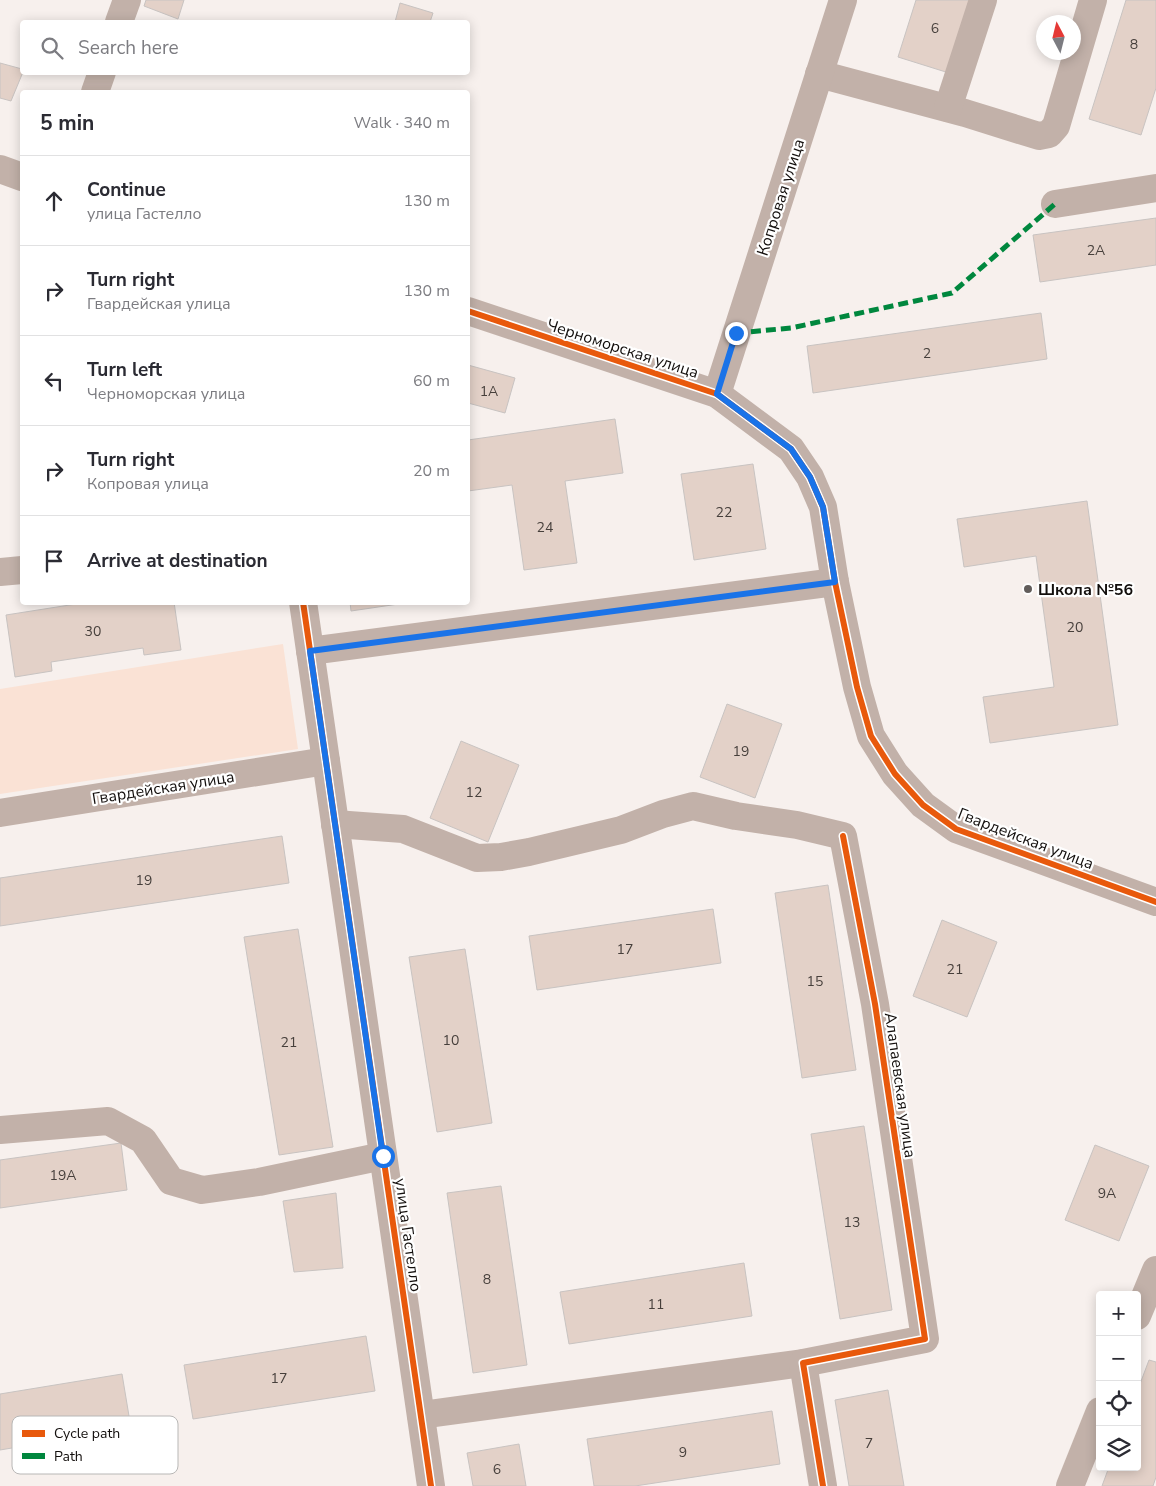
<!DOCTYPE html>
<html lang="en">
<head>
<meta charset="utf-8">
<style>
	body { margin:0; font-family:"Nunito Sans",sans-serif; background:#f2f2f3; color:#2b2b33 }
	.controls { position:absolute; right:15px; bottom:15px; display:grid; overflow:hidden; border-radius:5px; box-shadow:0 2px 12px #0003 }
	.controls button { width:45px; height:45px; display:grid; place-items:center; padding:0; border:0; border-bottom:1px solid #e1e1e2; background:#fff; color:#2b2b33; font:25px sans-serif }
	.compass { position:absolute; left:1036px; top:15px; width:45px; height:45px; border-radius:50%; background:#fff; box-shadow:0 2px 12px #0003; rotate:353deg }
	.stop { position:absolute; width:15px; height:15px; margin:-11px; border:4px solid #1a73e8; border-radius:50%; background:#fff }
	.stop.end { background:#1a73e8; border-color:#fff; box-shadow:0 1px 5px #0008 }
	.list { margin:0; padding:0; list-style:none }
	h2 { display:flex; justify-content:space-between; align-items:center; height:65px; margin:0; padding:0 20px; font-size:21px }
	h2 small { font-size:16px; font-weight:400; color:#7c7c81 }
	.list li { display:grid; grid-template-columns:32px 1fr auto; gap:15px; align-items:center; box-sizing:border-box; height:90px; padding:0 20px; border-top:1px solid #e1e1e2 }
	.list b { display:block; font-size:19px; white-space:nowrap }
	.list p { margin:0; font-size:16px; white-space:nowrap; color:#7c7c81 }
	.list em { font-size:16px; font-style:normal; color:#7c7c81 }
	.icon { flex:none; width:28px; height:28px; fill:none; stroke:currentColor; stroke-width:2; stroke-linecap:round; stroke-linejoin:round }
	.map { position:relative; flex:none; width:1156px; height:1486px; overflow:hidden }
	.search { position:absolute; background:#fff; box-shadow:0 2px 12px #0003; left:20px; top:20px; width:450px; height:55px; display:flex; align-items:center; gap:12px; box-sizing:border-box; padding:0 18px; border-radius:5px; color:#7c7c81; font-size:19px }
	.panel { position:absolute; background:#fff; box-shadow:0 2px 12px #0003; left:20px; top:90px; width:450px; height:515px; border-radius:5px }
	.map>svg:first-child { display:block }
	.green { fill:#fae2d5 }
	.building { fill:#e3d1c8; stroke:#c8c3c1 }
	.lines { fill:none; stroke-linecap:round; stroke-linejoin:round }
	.minor { stroke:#c2b1a9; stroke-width:28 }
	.quiet { stroke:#00873e; stroke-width:5; stroke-dasharray:10 5; stroke-linecap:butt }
	.cycleway-casing { stroke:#fff; stroke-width:9 }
	.cycleway { stroke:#e8590c; stroke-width:6 }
	.route { stroke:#1a73e8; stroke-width:6 }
	.poi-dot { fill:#625d5b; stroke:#fff; stroke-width:2 }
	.labels { text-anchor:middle; stroke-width:4.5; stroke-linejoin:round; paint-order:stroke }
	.number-label { font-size:14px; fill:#463f3b }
	.street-label { font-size:16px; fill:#120e0c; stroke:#fff }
	.poi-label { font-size:16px; font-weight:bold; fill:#120e0c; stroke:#fff; text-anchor:start }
	.key { fill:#fff; stroke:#b8b7b6; stroke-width:1 }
	.key-label { font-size:14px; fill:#120e0c }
</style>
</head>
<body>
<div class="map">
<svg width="1156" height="1486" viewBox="0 0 1156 1486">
	<rect width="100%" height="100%" fill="#f7f0ed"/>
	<!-- green -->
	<polygon class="green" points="283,644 298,749 0,794 0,689"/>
	<!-- building -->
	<g class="building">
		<polygon points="146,0 184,0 178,19 144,6"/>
		<polygon points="916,0 973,0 949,73 898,57"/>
		<polygon points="1126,0 1156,0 1156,88 1141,135 1089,119"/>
		<polygon points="400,3 433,13 430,22 395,22"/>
		<polygon points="0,63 22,69 23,72 11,101 0,98"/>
		<polygon points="1156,218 1156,265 1040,282 1033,235"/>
		<polygon points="1041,313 1047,359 813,393 807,346"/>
		<polygon points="468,365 515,378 505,413 468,403"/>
		<polygon points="615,419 623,473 565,481 577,563 524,570 512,485 468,491 468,440"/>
		<polygon points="753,464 766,549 694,560 681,474"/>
		<polygon points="1087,501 1118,725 990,743 983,697 1054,687 1036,556 964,567 957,519"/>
		<polygon points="76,602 174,602 181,650 144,655 143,648 51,662 52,671 15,677 6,615 76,604"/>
		<polygon points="350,602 412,602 351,611"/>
		<polygon points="727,704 782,724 755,798 700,777"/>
		<polygon points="461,741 519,765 488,842 430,818"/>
		<polygon points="282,836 289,883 0,926 0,878"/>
		<polygon points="828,885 856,1070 802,1078 775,893"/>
		<polygon points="713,909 721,963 537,990 529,936"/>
		<polygon points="942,920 997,942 967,1017 913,996"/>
		<polygon points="298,929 333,1147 279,1155 244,937"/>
		<polygon points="465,949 492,1123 437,1132 409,957"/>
		<polygon points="864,1126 892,1310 840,1319 811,1134"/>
		<polygon points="121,1143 127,1190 0,1208 0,1160"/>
		<polygon points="1095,1145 1149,1166 1119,1241 1065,1220"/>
		<polygon points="501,1186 527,1365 473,1373 447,1193"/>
		<polygon points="336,1193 343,1268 294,1272 283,1201"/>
		<polygon points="744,1263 752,1316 569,1344 560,1292"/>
		<polygon points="366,1336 375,1391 193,1419 184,1365"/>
		<polygon points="1149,1360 1156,1362 1156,1477 1153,1486 1102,1486 1109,1467 1137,1467 1137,1392"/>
		<polygon points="122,1374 131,1428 0,1450 0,1394"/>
		<polygon points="888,1390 904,1486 849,1486 835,1400"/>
		<polygon points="772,1411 780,1464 635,1486 594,1486 587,1439"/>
		<polygon points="519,1444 526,1486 473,1486 467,1453"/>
	</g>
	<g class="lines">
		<!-- minor -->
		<g class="minor">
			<polyline points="119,22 127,0"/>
			<polyline points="819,74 965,113 1039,136 1049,134 1056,126 1093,0"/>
			<polyline points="95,92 102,72"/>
			<polyline points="948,108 983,0"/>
			<polyline points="0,169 22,177"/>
			<polyline points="1055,204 1156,188"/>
			<polyline points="468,311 717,394 791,449 810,477 823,507 835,582 857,687 871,736 895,774 923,805 956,829 1156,902"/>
			<polyline points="717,394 843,0"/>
			<polyline points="0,572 22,570"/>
			<polyline points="303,602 431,1486"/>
			<polyline points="310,651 835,582"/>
			<polyline points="0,813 326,761"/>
			<polyline points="335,824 403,829 477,858 501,857 529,852 621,830 663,814 693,806 736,816 797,825 843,836 875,1004 925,1339 803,1363 421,1415"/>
			<polyline points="0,1130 108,1121 143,1140 171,1181 202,1190 259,1182 383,1156"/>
			<polyline points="1137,1316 1156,1270"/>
			<polyline points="803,1363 823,1486"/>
			<polyline points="1070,1486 1100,1411"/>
		</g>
		<!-- quiet -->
		<polyline class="quiet" points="736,333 791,328 952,293 1055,204"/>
		<defs>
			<g id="cycleway">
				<polyline points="468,311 717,394 791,449 810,477 823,507 835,582 857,687 871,736 895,774 923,805 956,829 1156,902"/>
				<polyline points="303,602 431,1486"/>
				<polyline points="823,1486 803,1363 925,1339 875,1004 843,836"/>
			</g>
		</defs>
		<!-- cycleway casing -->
		<use href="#cycleway" class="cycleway-casing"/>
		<!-- cycleway -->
		<use href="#cycleway" class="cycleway"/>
	</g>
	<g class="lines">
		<!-- route -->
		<polyline class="route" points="383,1156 310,651 835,582 823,507 810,477 791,449 717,394 736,333"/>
	</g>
	<!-- markers -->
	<circle class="poi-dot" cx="1028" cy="589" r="5"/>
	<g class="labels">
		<!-- number labels -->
		<g class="number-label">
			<text x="935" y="33">6</text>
			<text x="1134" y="49">8</text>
			<text x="1096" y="255">2А</text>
			<text x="927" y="358">2</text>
			<text x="489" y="396">1А</text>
			<text x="724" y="517">22</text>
			<text x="545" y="532">24</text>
			<text x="1075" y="632">20</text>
			<text x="93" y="636">30</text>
			<text x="741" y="756">19</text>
			<text x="474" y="797">12</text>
			<text x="144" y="885">19</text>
			<text x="625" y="954">17</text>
			<text x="955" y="974">21</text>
			<text x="815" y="986">15</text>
			<text x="451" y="1045">10</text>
			<text x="289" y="1047">21</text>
			<text x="63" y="1180">19А</text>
			<text x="1107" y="1198">9А</text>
			<text x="852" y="1227">13</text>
			<text x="487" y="1284">8</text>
			<text x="656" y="1309">11</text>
			<text x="279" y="1383">17</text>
			<text x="869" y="1448">7</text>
			<text x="683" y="1457">9</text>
			<text x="497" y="1474">6</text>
		</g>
		<!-- street labels -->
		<g class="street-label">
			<text transform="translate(780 197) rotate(-72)" y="6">Копровая улица</text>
			<text transform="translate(623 348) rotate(18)" y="6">Черноморская улица</text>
			<text transform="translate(163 787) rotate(-9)" y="6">Гвардейская улица</text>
			<text transform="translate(1026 838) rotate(21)" y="6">Гвардейская улица</text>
			<text transform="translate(901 1085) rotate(82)" y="6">Алапаевская улица</text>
			<text transform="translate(409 1235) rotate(82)" y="6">улица Гастелло</text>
		</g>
		<!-- poi labels -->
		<g class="poi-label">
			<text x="1038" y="595">Школа №56</text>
		</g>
	</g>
	<!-- legend -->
	<rect x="12" y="1416" width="166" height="58" rx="8" class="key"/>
	<rect x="22" y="1430" width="23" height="7" fill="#e8590c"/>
	<rect x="22" y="1453" width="23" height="6" fill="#00873e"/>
	<g class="key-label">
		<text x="54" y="1438">Cycle path</text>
		<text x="54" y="1461">Path</text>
	</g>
</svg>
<div class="controls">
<button>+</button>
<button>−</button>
<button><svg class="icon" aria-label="locate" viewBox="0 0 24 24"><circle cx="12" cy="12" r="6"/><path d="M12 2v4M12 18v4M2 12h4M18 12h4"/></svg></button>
<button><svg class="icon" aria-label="layers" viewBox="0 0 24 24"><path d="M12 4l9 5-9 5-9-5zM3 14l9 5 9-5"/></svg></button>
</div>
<svg class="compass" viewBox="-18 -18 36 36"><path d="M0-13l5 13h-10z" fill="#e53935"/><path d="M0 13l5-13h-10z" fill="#7c7c81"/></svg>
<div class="stop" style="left:383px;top:1156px"></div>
<div class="stop end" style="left:736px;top:333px"></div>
<div class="search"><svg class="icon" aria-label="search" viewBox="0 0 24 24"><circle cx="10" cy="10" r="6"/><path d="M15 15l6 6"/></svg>Search here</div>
<section class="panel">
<h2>5 min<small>Walk · 340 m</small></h2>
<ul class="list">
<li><svg class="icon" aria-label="ahead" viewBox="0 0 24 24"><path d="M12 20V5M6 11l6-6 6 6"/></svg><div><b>Continue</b><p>улица Гастелло</p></div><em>130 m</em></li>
<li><svg class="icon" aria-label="right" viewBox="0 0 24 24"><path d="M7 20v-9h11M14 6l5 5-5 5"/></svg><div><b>Turn right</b><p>Гвардейская улица</p></div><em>130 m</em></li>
<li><svg class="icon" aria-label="left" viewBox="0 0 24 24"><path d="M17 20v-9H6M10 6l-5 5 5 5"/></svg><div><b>Turn left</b><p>Черноморская улица</p></div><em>60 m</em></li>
<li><svg class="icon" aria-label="right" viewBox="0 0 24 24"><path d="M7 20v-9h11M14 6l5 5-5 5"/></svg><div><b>Turn right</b><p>Копровая улица</p></div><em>20 m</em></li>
<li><svg class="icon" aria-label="arrive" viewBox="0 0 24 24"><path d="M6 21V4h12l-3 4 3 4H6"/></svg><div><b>Arrive at destination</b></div></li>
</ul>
</section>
</div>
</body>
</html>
